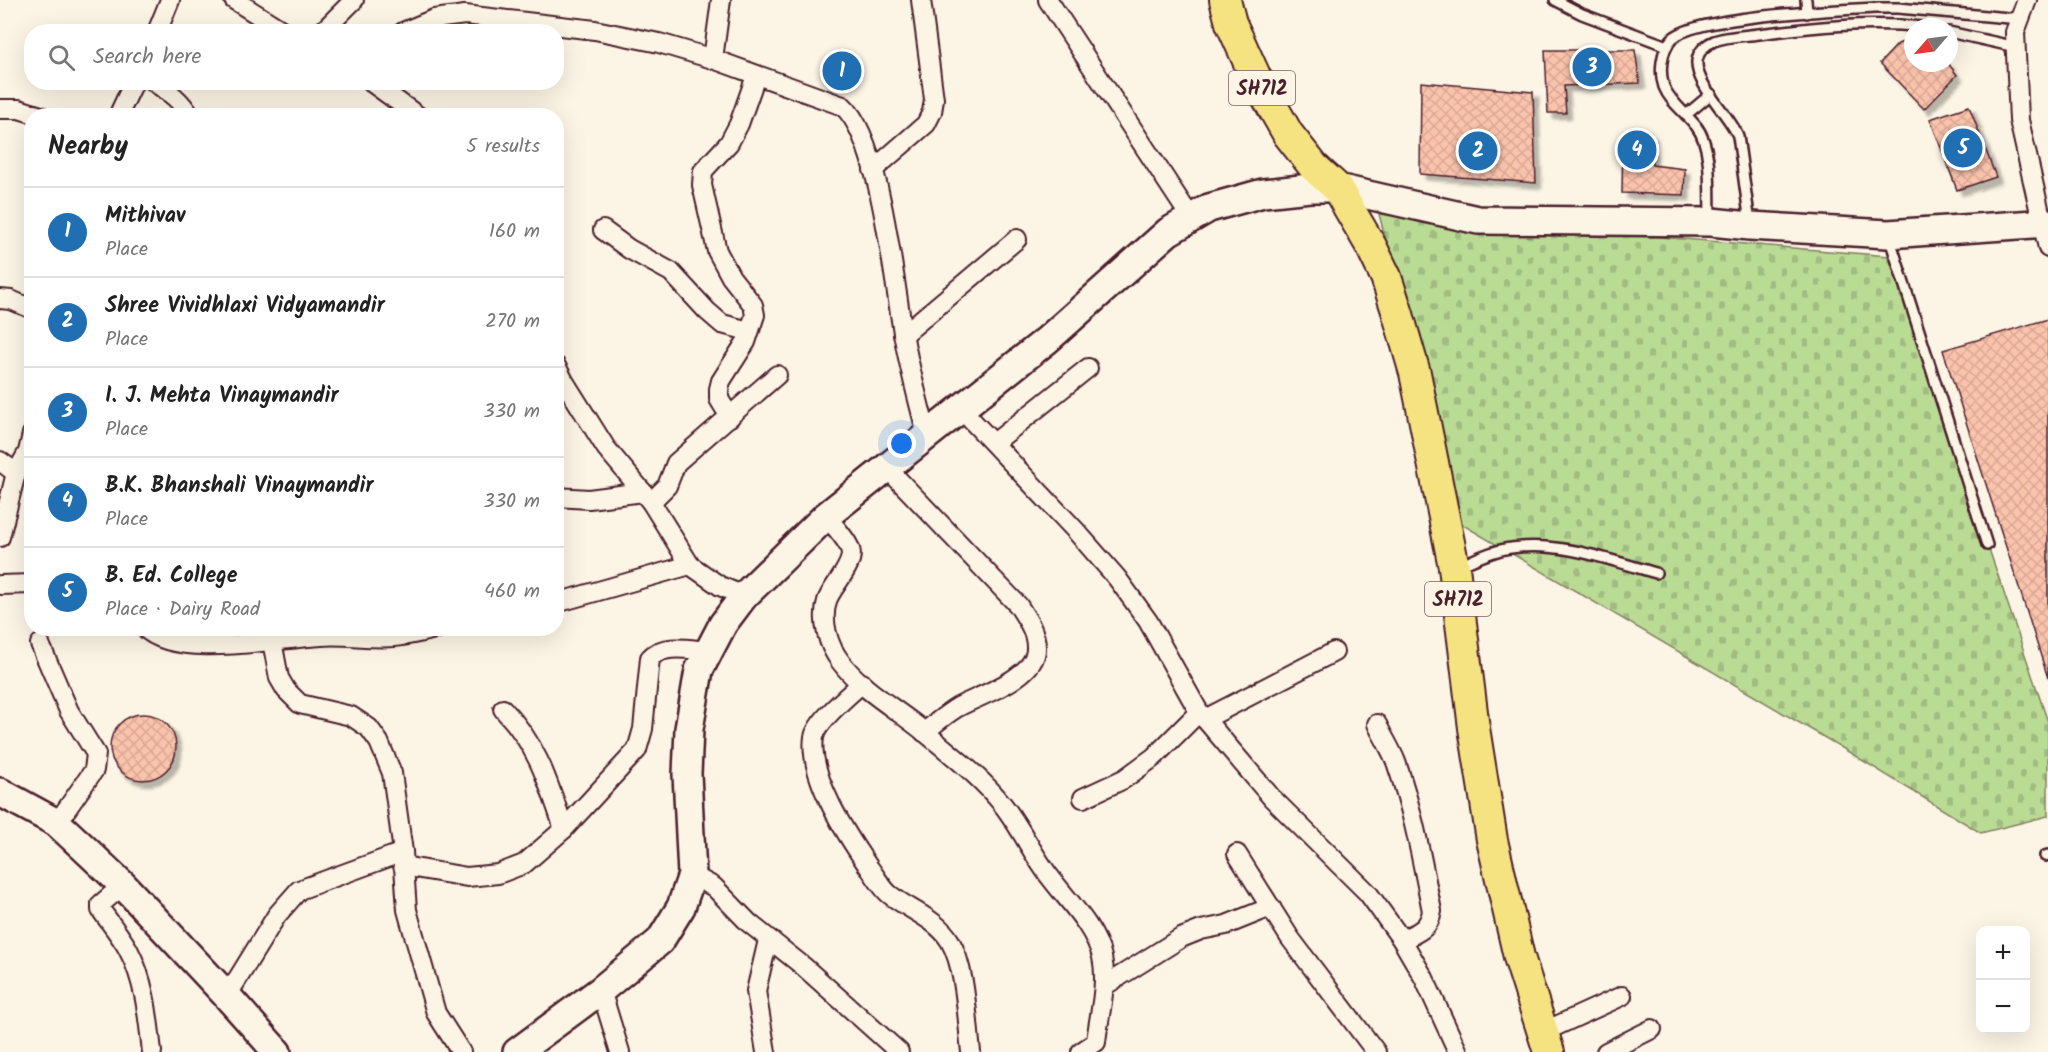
<!DOCTYPE html>
<html lang="en">
<head>
<meta charset="utf-8">
<style>
	body { margin:0; font-family:Kalam,sans-serif; background:#f2f2f2; color:#222 }
	.controls { position:absolute; right:18px; bottom:18px; display:grid; overflow:hidden; border-radius:12px; box-shadow:0 6px 24px #0002 }
	.controls button { width:54px; height:54px; display:grid; place-items:center; padding:0; border:0; border-bottom:2px solid #e0e0e0; background:#fff; color:#222; font:30px sans-serif }
	.compass { position:absolute; left:1904px; top:18px; width:54px; height:54px; border-radius:50%; background:#fff; box-shadow:0 6px 24px #0002; rotate:242deg }
	.you { position:absolute; left:902px; top:444px; width:21px; height:21px; margin:-15px; border:4px solid #fff; border-radius:50%; background:#1a73e8; box-shadow:0 0 0 9px #1a73e833 }
	.badge { display:grid; place-items:center; width:39px; height:39px; border-radius:50%; background:#1f6fb2; color:#fff; font-size:20px; font-weight:700 }
	.pin { position:absolute; translate:-50% -50%; border:3px solid #fff; box-shadow:0 2px 6px #0006 }
	.list { margin:0; padding:0; list-style:none }
	h2 { display:flex; justify-content:space-between; align-items:center; height:78px; margin:0; padding:0 24px; font-size:26px }
	h2 small { font-size:20px; font-weight:400; color:#767676 }
	.list li { display:grid; grid-template-columns:39px 1fr auto; gap:18px; align-items:center; box-sizing:border-box; height:90px; padding:0 24px; border-top:2px solid #e0e0e0 }
	.list b { display:block; font-size:22px; white-space:nowrap }
	.list p { margin:0; font-size:20px; white-space:nowrap; color:#767676 }
	.list em { font-size:20px; font-style:normal; color:#767676 }
	.icon { flex:none; width:33px; height:33px; fill:none; stroke:currentColor; stroke-width:2; stroke-linecap:round; stroke-linejoin:round }
	.map { position:relative; flex:none; width:2048px; height:1052px; overflow:hidden }
	.search { position:absolute; background:#fff; box-shadow:0 6px 24px #0002; left:24px; top:24px; width:540px; height:66px; display:flex; align-items:center; gap:15px; box-sizing:border-box; padding:0 21px; border-radius:24px; color:#767676; font-size:22px }
	.panel { position:absolute; background:#fff; box-shadow:0 6px 24px #0002; left:24px; top:108px; width:540px; height:528px; border-radius:24px }
	.map>svg:first-child { display:block }
	.cemetery { fill:url(#cemetery-stones); stroke:#827d60; stroke-width:1.5 }
	.building { fill:url(#building-cross-hatch); stroke:#4a1f2b; stroke-width:1.5; filter:url(#shadow) }
	.lines { fill:none; stroke-linecap:round; stroke-linejoin:round }
	.lane-casing { stroke:#4a1f2b; stroke-width:14 }
	.street-casing { stroke:#4a1f2b; stroke-width:22 }
	.secondary-casing { stroke:#4a1f2b; stroke-width:32 }
	.primary-casing { stroke:#4a1f2b; stroke-width:34 }
	.lane { stroke:#fcf5e5; stroke-width:9 }
	.street { stroke:#fcf5e5; stroke-width:18 }
	.secondary { stroke:#fcf5e5; stroke-width:27 }
	.primary { stroke:#f5e381; stroke-width:30 }
	.labels { text-anchor:middle; stroke-width:4.5; stroke-linejoin:round; paint-order:stroke }
	.shield { fill:#fcf5e5; stroke:#7f5f63; stroke-width:1.5 }
	.shield-label { font-size:20px; font-weight:bold; fill:#4a1f2b }
</style>
</head>
<body>
<div class="map">
<svg width="2048" height="1052" viewBox="0 0 2048 1052">
	<defs>
		<pattern id="cemetery-stones" width="16" height="16" patternUnits="userSpaceOnUse" patternTransform="scale(1.5)"><rect width="16" height="16" fill="#badb94"/><path d="M2 7V4a2 2 0 0 1 4 0v3zM10 15v-3a2 2 0 0 1 4 0v3z" fill="#a1bc80"/></pattern>
		<pattern id="building-cross-hatch" width="8" height="8" patternUnits="userSpaceOnUse" patternTransform="scale(1.5)"><rect width="8" height="8" fill="#fac3ac"/><path d="M0 0l8 8M0 8l8-8" fill="none" stroke="#d8a794"/></pattern>
		<filter id="shadow"><feDropShadow dx="5.5" dy="5.5" stdDeviation="1.5" flood-color="#0004"/></filter>
	</defs>
	<rect width="100%" height="100%" fill="#fcf5e5"/>
	<filter id="ink" filterUnits="userSpaceOnUse"><feTurbulence type="fractalNoise" baseFrequency=".0167" numOctaves="2"/><feDisplacementMap in="SourceGraphic" scale="12" xChannelSelector="R" yChannelSelector="G"/><feConvolveMatrix kernelMatrix="1 2 1 2 8 2 1 2 1" color-interpolation-filters="sRGB"/></filter>
	<g filter="url(#ink)">
		<!-- cemetery -->
		<polygon class="cemetery" points="1379,214 1889,256 2048,722 2048,816 1981,833 1839,746 1458,522"/>
		<!-- building -->
		<g class="building">
			<polygon points="1913,38 1913,63 1948,63 1957,75 1924,109 1880,63 1898,44"/>
			<polygon points="1545,50 1635,50 1640,83 1564,86 1566,113 1548,113"/>
			<polygon points="1421,82 1533,92 1536,183 1420,174"/>
			<polygon points="1969,106 1996,177 1957,190 1930,119"/>
			<polygon points="1623,133 1651,134 1652,165 1685,169 1684,195 1622,193"/>
			<polygon points="2048,319 2048,678 1943,350"/>
			<circle cx="143" cy="747" r="33"/>
		</g>
		<g class="lines">
			<defs>
				<g id="lane">
					<polyline points="1555,0 1582,14 1667,46"/>
					<polyline points="1806,0 1807,13"/>
					<polyline points="1949,32 2016,47"/>
					<polyline points="1686,115 1711,94"/>
					<path d="M1710 220C1709 192 1713 147 1696 126 1686 113 1670 102 1664 87 1659 73 1661 50 1672 39 1694 16 1837 10 1874 8H1898L2020 19"/>
					<path d="M1750 223 1738 136C1729 114 1695 85 1697 61 1698 52 1705 45 1714 41 1727 36 1744 36 1759 34 1812 27 1869 21 1922 27"/>
					<polyline points="1889,236 1987,545"/>
					<path d="M1459 566C1476 559 1493 550 1511 548 1561 541 1609 560 1656 573"/>
					<polyline points="2045,856 2048,855"/>
				</g>
				<g id="street">
					<polyline points="234,0 285,32"/>
					<polyline points="1048,0 1191,218"/>
					<polyline points="2027,0 2015,32 2019,120 2048,248"/>
					<polyline points="157,32 170,0"/>
					<polyline points="322,32 354,0"/>
					<path d="M403 32 434 19 465 15 595 30 659 43 713 59 843 106C881 140 894 285 904 338 910 371 919 403 927 436"/>
					<polyline points="713,59 721,0"/>
					<path d="M154 82C169 92 181 100 190 116"/>
					<polyline points="371,82 418,116"/>
					<polyline points="0,109 19,109 41,116"/>
					<polyline points="118,116 134,82"/>
					<polyline points="873,170 926,124 932,112 934,99 921,0"/>
					<polyline points="603,230 629,249 671,272 707,311 722,324 749,331"/>
					<polyline points="0,299 11,300 32,309"/>
					<polyline points="903,335 1017,239"/>
					<polyline points="556,366 564,381 606,448 651,502 690,565"/>
					<polyline points="961,409 1076,531 1117,578 1148,621 1199,712 1205,719 1272,798 1368,893 1402,940 1424,978 1458,1052"/>
					<polyline points="730,417 719,399 719,389 721,381 746,342 755,315 753,305 731,277 717,251 702,185 703,171 729,143 739,124 756,76"/>
					<polyline points="994,443 1088,368"/>
					<polyline points="0,461 16,473"/>
					<path d="M887 468 1018 605C1026 618 1036 631 1036 647 1038 677 978 696 958 707 946 714 935 724 924 732"/>
					<polyline points="556,497 589,499 643,492"/>
					<polyline points="651,502 667,486 676,463 777,375"/>
					<path d="M826 516C833 525 847 539 850 549 856 564 831 587 827 601 821 621 828 645 840 661 863 692 899 710 927 734 953 756 982 778 1003 805 1021 828 1033 855 1050 877 1068 901 1095 927 1102 957 1108 984 1099 1015 1096 1042L1081 1052"/>
					<polyline points="0,537 16,473 28,452 32,434"/>
					<polyline points="0,585 32,584"/>
					<polyline points="556,603 690,565 720,586 744,596"/>
					<path d="M145 628C176 660 280 638 321 636 345 634 370 639 394 637 410 636 425 631 440 628"/>
					<polyline points="272,641 279,678 286,690 300,704 351,716 369,728 379,742 392,773 403,852 407,910 436,1013 461,1052"/>
					<polyline points="40,644 69,711 96,754 94,770 57,823"/>
					<path d="M862 683C849 695 817 721 814 737 808 777 848 837 870 869 876 877 882 888 889 894 909 910 937 919 950 941 966 969 967 1019 971 1052"/>
					<path d="M503 709C538 746 548 782 564 829"/>
					<polyline points="1205,719 1334,652"/>
					<path d="M1377 724C1383 737 1391 749 1396 762 1413 810 1422 861 1432 911 1429 930 1417 932 1402 940"/>
					<polyline points="1083,798 1124,779 1154,757 1199,712"/>
					<polyline points="1237,854 1290,938 1376,1052"/>
					<path d="M403 866 467 877 498 874 524 864 564 829 637 750 643 729 650 658C663 643 691 650 709 651"/>
					<polyline points="692,875 714,887 749,923 803,966 899,1052"/>
					<path d="M123 885 101 904V910C110 923 120 935 128 949 145 981 148 1016 152 1052"/>
					<polyline points="1104,986 1181,938 1201,930 1226,925 1271,907"/>
					<polyline points="601,990 620,1052"/>
					<polyline points="227,996 277,915 299,890 403,852"/>
					<polyline points="1543,1032 1622,996"/>
					<polyline points="766,1052 756,991 768,940"/>
					<polyline points="1606,1052 1652,1029"/>
				</g>
				<g id="secondary">
					<polyline points="0,792 57,823 85,849 123,885 227,996 277,1052"/>
					<polyline points="517,1052 601,990 660,941 681,907 692,875 687,774 689,729 699,670 723,624 744,596 826,516 1047,340 1168,232 1209,208 1263,193 1310,188 1337,188 1478,220 1711,222 1750,226 1888,234 2048,223"/>
				</g>
				<polyline id="primary" points="1225,0 1231,23 1256,78 1288,134 1314,167 1337,188 1371,246 1386,277 1397,311 1415,373 1454,567 1474,728 1492,840 1519,957 1549,1052"/>
			</defs>
			<!-- lane casing -->
			<use href="#lane" class="lane-casing"/>
			<!-- street casing -->
			<use href="#street" class="street-casing"/>
			<!-- secondary casing -->
			<use href="#secondary" class="secondary-casing"/>
			<!-- primary casing -->
			<use href="#primary" class="primary-casing"/>
			<!-- lane -->
			<use href="#lane" class="lane"/>
			<!-- street -->
			<use href="#street" class="street"/>
			<!-- secondary -->
			<use href="#secondary" class="secondary"/>
			<!-- primary -->
			<use href="#primary" class="primary"/>
		</g>
	</g>
	<g class="labels">
		<!-- shield labels -->
		<g class="shield">
			<rect x="1229" y="71" width="66" height="34" rx="4.5"/>
			<rect x="1425" y="582" width="66" height="34" rx="4.5"/>
		</g>
		<g class="shield-label">
			<text x="1262" y="95">SH712</text>
			<text x="1458" y="606">SH712</text>
		</g>
	</g>
</svg>
<div class="controls">
<button>+</button>
<button>−</button>
</div>
<svg class="compass" viewBox="-18 -18 36 36"><path d="M0-13l5 13h-10z" fill="#e53935"/><path d="M0 13l5-13h-10z" fill="#767676"/></svg>
<div class="you"></div>
<div class="pin badge" style="left:842px;top:71px">1</div>
<div class="pin badge" style="left:1478px;top:151px">2</div>
<div class="pin badge" style="left:1592px;top:67px">3</div>
<div class="pin badge" style="left:1637px;top:150px">4</div>
<div class="pin badge" style="left:1963px;top:148px">5</div>
<div class="search"><svg class="icon" aria-label="search" viewBox="0 0 24 24"><circle cx="10" cy="10" r="6"/><path d="M15 15l6 6"/></svg>Search here</div>
<section class="panel">
<h2>Nearby<small>5 results</small></h2>
<ul class="list">
<li><span class="badge">1</span><div><b>Mithivav</b><p>Place</p></div><em>160 m</em></li>
<li><span class="badge">2</span><div><b>Shree Vividhlaxi Vidyamandir</b><p>Place</p></div><em>270 m</em></li>
<li><span class="badge">3</span><div><b>I. J. Mehta Vinaymandir</b><p>Place</p></div><em>330 m</em></li>
<li><span class="badge">4</span><div><b>B.K. Bhanshali Vinaymandir</b><p>Place</p></div><em>330 m</em></li>
<li><span class="badge">5</span><div><b>B. Ed. College</b><p>Place · Dairy Road</p></div><em>460 m</em></li>
</ul>
</section>
</div>
</body>
</html>
